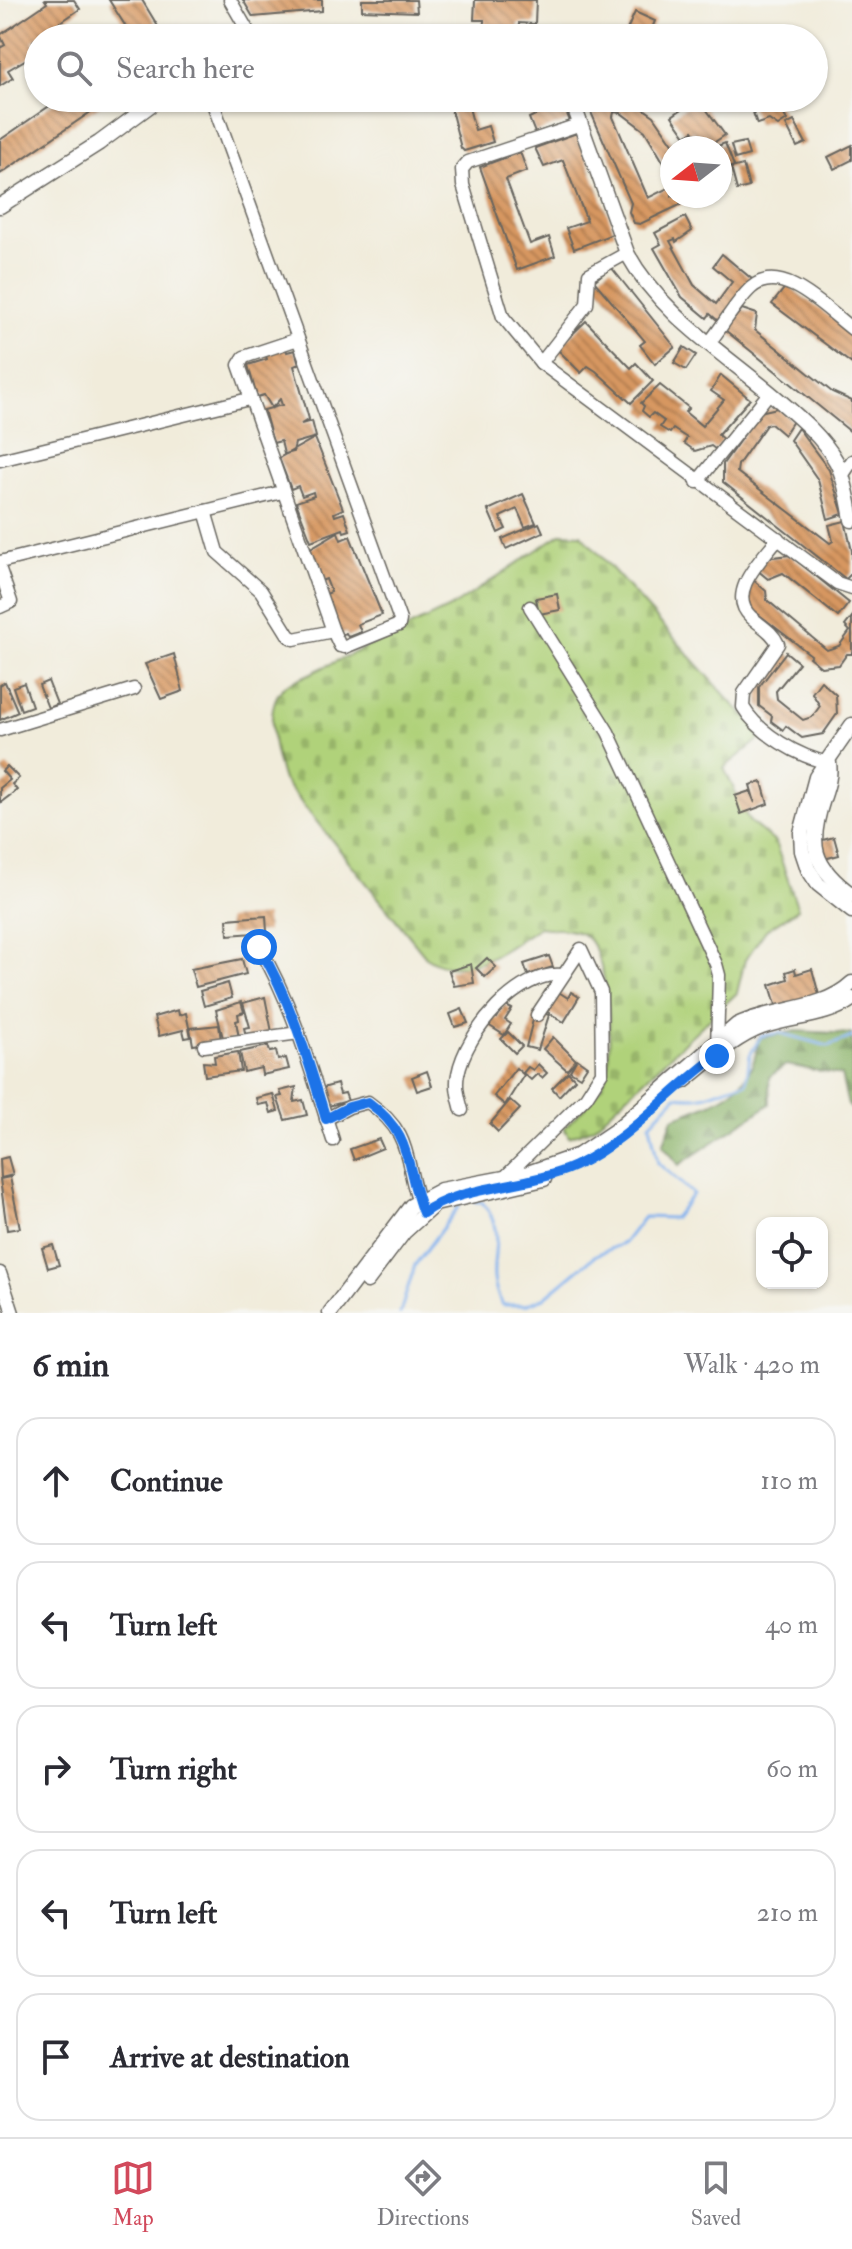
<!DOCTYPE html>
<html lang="en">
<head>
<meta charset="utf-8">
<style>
	body { margin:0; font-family:"IM FELL Double Pica",serif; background:#f2f2f3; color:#2b2b33 }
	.controls { position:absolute; right:24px; bottom:24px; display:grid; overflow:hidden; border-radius:16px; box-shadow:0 2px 6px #0004 }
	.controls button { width:72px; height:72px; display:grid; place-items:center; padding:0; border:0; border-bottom:2px solid #e1e1e2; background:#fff; color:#2b2b33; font:40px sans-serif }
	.compass { position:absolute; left:660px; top:136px; width:72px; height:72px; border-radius:50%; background:#fff; box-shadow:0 2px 6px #0004; rotate:253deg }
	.stop { position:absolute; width:24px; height:24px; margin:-18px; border:6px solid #1a73e8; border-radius:50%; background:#fff }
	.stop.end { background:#1a73e8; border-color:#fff; box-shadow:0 2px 8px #0008 }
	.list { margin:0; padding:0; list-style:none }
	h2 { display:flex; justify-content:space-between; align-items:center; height:104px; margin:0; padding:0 32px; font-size:34px }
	h2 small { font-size:26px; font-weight:400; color:#7c7c81 }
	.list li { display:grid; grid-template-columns:52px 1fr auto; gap:24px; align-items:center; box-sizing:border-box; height:128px; margin:0 16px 16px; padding:0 16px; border:2px solid #e1e1e2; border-radius:24px }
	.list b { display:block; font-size:30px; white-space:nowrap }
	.list em { font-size:26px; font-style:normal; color:#7c7c81 }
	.icon { flex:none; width:44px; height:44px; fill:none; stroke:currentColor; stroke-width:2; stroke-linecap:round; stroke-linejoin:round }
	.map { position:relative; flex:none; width:852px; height:1313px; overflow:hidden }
	.search { position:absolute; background:#fff; box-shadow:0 2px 6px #0004; left:24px; right:24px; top:24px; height:88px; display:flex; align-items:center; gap:20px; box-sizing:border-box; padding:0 28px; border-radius:44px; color:#7c7c81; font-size:30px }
	.sheet { height:824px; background:#fff }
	nav { display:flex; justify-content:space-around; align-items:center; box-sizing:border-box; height:112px; border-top:2px solid #e1e1e2; background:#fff; font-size:22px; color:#7c7c81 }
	nav a { display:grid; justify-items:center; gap:4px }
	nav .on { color:#d1495b }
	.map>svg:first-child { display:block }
	.forest { fill:url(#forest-firs); stroke:#546843; stroke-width:2 }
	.cemetery { fill:url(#cemetery-stones); stroke:#66774b; stroke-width:2 }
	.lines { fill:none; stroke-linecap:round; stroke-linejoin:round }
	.stream { stroke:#83b2ee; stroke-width:3 }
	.building { fill:url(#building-back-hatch) }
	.minor-casing { stroke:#67655f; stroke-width:15 }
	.tertiary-casing { stroke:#67655f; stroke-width:17 }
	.minor { stroke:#fff; stroke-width:12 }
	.tertiary { stroke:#fff; stroke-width:14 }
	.route { stroke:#1a73e8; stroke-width:10 }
</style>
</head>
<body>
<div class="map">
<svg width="852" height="1313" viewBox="0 0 852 1313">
	<defs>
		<pattern id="forest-firs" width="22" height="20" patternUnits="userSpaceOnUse" patternTransform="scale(2)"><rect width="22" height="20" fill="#8cb46a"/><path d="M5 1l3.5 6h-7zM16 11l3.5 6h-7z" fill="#729256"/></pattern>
		<pattern id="cemetery-stones" width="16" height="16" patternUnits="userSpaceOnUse" patternTransform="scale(2)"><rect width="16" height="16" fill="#b0d27a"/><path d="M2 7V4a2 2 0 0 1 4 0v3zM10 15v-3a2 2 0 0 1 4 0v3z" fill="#97b469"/></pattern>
		<pattern id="building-back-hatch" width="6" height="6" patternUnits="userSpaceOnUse" patternTransform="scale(2)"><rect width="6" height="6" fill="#d79760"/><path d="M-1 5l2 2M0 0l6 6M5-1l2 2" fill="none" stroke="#ae7a4e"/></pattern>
	</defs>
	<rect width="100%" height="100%" fill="#f6f6f2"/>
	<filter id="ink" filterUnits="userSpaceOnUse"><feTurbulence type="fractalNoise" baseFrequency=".0125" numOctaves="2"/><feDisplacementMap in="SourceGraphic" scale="16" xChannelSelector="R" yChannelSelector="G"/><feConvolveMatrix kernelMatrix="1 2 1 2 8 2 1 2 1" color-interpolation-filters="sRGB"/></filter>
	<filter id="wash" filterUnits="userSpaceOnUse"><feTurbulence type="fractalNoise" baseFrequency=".006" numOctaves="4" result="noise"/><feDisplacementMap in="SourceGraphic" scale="32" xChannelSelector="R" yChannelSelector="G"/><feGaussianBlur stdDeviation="1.8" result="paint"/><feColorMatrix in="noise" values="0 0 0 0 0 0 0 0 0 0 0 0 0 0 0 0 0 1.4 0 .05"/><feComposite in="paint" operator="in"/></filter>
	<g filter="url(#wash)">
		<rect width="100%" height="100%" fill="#f1ecdb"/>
		<!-- forest -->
		<path class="forest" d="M796 1031 852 1034V1109L848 1105 841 1075 786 1065 769 1077 770 1104 679 1165 663 1145 673 1118C717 1101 755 1092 758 1038Z"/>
		<!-- cemetery -->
		<path class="cemetery" d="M562 533 581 534 733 704 766 734 724 768 749 821 775 842 798 909 766 930 745 960 737 993 593 1128 569 1137 564 1128C576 1115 592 1102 601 1087 617 1063 610 947 582 934 571 928 552 929 539 927 507 948 465 983 427 958L283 780C274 754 261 700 288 684L452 607Z"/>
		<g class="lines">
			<!-- stream -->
			<g class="stream">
				<path d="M475 1202H482C513 1239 479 1265 503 1305H525L544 1298 596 1255 624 1243 644 1217 674 1218 693 1194 658 1163 650 1124 676 1096C710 1101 715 1088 746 1083L750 1055 761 1036 780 1033 828 1046 852 1037"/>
				<polyline points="400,1313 415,1265 459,1206"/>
			</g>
		</g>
		<g id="blocks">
			<!-- building -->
			<g class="building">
				<polygon points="45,0 74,0 80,9 33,41 38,52 8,70 13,78 0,86 0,48 5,45 0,35 47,3"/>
				<polygon points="109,0 142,0 165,38 133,38"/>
				<polygon points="243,0 322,0 322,11 253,17"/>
				<polygon points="362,0 416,0 417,12 362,10"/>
				<polygon points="475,0 536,0 535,24 519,23 519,33 484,30 484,20 474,20"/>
				<polygon points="635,12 655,21 648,38 626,32"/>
				<polygon points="61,98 111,98 0,174 0,140"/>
				<polygon points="448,98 472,98 467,100 475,130 488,126 493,142 464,151 461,148"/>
				<polygon points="537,98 560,98 570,121 535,133 529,118 546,110 545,105 540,107"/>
				<polygon points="593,98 628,98 654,116 676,148 672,148 672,158 664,163 645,131 621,113 614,112 613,117 648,198 672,186 672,196 678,196 682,204 640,224 634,223 629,212 631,203 590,110"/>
				<polygon points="698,98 725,135 706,148 693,131 686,136 672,116"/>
				<polygon points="748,98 774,98 787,120 778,126 769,120 757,124"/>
				<polygon points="794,121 806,143 797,147 786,125"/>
				<polygon points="577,133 615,233 574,249 566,228 587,221 563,160 544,167 535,148"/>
				<polygon points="745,142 749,155 735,159 731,145"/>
				<polygon points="725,143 734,166 720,171 720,148 713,148"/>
				<polygon points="852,145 852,160 834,169 828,157"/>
				<polygon points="520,152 527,171 506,179 530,244 549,237 555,256 517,270 480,167"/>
				<polygon points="743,165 749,187 737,190 731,168"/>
				<polygon points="685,217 692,231 676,242 675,239 670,241 694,285 716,304 732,282 713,266 722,254 753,280 722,324 710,314 707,318 682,297 654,248 661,244 655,233"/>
				<polygon points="611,267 675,347 655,364 640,345 645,341 594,281"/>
				<polygon points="787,285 852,333 852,364 772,304"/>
				<polygon points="742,309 757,314 755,330 832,392 852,401 852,433 725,330"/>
				<polygon points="586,321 631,368 636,363 653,381 631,403 596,371 588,366 581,373 557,349"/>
				<polygon points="285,347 287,352 295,350 299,364 294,366 309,419 301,424 312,421 316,437 295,443 293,452 284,454 281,441 273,443 264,410 282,405 280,399 272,408 264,395 257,397 248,365 267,359 265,353"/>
				<polygon points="684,347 696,355 686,370 674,363"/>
				<polygon points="721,375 750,399 718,435 724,440 715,449 711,446 695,451 684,443 687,438 673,429 670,433 660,427 664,421 653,413 649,417 642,411 644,406 641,403 660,385 689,408 685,412 702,426 724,400 711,391"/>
				<polygon points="777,408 793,421 784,435 771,424 766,425 738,465 737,472 830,543 833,541 829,525 845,521 852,551 852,573 846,579 723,482 723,464 760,412"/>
				<polygon points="798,428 829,470 843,514 828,519 818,480 790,440"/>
				<polygon points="315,438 343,509 334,513 335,516 344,513 350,530 344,532 343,529 311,541 296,502 314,496 313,492 302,496 298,486 291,489 279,458"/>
				<polygon points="523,494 536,523 525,527 517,509 500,517 506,529 498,533 488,510"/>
				<polygon points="539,523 543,532 506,549 502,539"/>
				<polygon points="338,532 341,540 350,536 382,615 358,624 361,632 348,637 346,633 340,635 324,595 331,592 326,579 321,581 309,549"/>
				<polygon points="790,555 849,603 838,617 783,573 768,579 756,569 765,558"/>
				<polygon points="751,578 766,591 767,600 827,650 839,646 850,631 845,626 852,617 852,654 847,654 839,665 821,667 809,657 811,655 749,607 746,587"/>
				<polygon points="557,594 560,610 539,614 536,598"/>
				<polygon points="786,652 799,663 776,691 777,699 803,720 812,717 820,706 812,693 821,681 836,695 837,714 823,734 802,738 786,726 783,730 771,721 772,716 759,706 759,687"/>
				<polygon points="174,654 183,691 161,699 145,664"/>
				<polygon points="48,681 57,704 48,708 39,685"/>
				<polygon points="5,682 18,712 0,720 0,685"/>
				<polygon points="24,683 32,706 21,710 13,687"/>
				<polygon points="7,766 19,778 12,784 17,790 0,803 0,788 10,780 2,771"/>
				<polygon points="762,782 768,804 741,814 735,796 750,791 755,803 750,785"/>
				<polygon points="834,837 839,855 824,859 819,841"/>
				<polygon points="266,916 267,932 228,935 227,919"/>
				<polygon points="549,956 553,967 528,975 524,964"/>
				<polygon points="487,958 496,967 485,977 476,968"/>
				<polygon points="242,959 246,974 196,987 191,969"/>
				<polygon points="471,964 474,983 454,986 449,971"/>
				<polygon points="795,969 796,974 812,969 819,995 777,1008 770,985 788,979 786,972"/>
				<polygon points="228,983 232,998 204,1006 200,991"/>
				<polygon points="554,989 568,998 571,992 579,997 564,1022 546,1011"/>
				<polygon points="265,997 272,1032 247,1040 244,1028 250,1027 243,1003"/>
				<polygon points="241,1002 244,1012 238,1014 239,1020 236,1021 239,1038 224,1042 216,1010"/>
				<polygon points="504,1005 512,1009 505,1020 511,1024 504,1035 485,1023 491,1014 497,1018"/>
				<polygon points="462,1009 468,1023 455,1027 450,1014"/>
				<polygon points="178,1010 179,1015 186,1013 191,1037 185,1038 183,1030 159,1036 154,1017"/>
				<polygon points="541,1012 549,1015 538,1050 526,1047 534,1016"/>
				<polygon points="219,1025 221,1041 193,1045 190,1028"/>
				<polygon points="508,1032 522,1046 515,1053 501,1039"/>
				<polygon points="553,1037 576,1060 567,1070 543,1049"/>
				<polygon points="268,1046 270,1052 276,1051 278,1060 286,1058 289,1069 262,1075 261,1068 244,1072 240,1052"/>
				<polygon points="238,1052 241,1071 205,1076 203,1062 215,1063 214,1056"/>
				<polygon points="577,1059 587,1066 580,1077 570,1071"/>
				<polygon points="538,1064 547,1073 542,1078 537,1074 531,1080 523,1073 528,1067 533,1070"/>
				<polygon points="516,1068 524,1075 505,1105 494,1096"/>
				<polygon points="427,1071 432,1086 417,1091 412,1077"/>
				<polygon points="568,1072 575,1079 559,1096 552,1088"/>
				<polygon points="337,1084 340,1094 345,1093 348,1101 324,1107 319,1089"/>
				<polygon points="296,1087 294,1102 303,1100 307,1115 285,1120 277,1097 282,1096 280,1091"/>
				<polygon points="273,1094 278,1111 271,1113 268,1103 258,1105 256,1098"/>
				<polygon points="510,1100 520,1109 498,1132 490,1124"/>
				<polygon points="379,1139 383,1148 354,1160 350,1149"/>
				<polygon points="8,1157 13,1175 1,1178 0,1159"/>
				<polygon points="10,1177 20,1228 7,1230 0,1179"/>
				<polygon points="53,1245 59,1265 48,1268 42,1248"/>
			</g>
		</g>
	</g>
	<g filter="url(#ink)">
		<use href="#blocks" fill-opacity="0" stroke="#67655f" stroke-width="2"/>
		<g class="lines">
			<defs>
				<g id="minor">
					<polyline points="230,0 252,38"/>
					<polyline points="211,98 400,620 399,625 345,647 340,646 333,631 239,365 244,357 298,339"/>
					<polyline points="581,124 468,162 462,169 463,185 503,317 541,363 837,583 852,588"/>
					<path d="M709 343C723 326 735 303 751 288 781 260 828 311 852 329"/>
					<polyline points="541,363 587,304 589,274 627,253"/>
					<polyline points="0,460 249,399"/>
					<polyline points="842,476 852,461"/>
					<polyline points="697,482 770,392"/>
					<polyline points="205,511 217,552 261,591 289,636 294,639 333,631"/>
					<path d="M778 538C763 558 725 593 751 617 761 626 773 632 778 644L744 693 743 707C759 734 799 757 829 763"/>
					<polyline points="0,562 282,492"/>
					<polyline points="0,570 11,602 0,607"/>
					<polyline points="530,607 608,732 716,964 719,975 717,1049"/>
					<polyline points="0,730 134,689"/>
					<path d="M259 947C294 1006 312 1074 333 1140"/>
					<polyline points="204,1046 299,1033"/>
					<path d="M462 1110C459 1099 455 1086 458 1074 466 1032 519 970 563 975"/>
					<path d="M326 1119 349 1107 368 1102C416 1136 403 1162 421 1209"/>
					<polyline points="503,1179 586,1097 602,1072 601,992 581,949 537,1015"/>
					<polyline points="0,1273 13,1313"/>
				</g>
				<g id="tertiary">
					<polyline points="442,38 462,35 499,38"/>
					<path d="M571 98 627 253C662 317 727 355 781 402 801 419 823 438 836 461 845 478 849 501 852 520"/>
					<polyline points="0,206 99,143 160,98"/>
					<polyline points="852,725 816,777 801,833 802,851 808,869 818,884 852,911"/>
					<path d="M829 763C831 776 827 787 823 799 808 845 812 866 852 895"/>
					<path d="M684 1081C707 1063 734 1037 762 1027 792 1016 825 1018 852 999"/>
					<polyline points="367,1281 404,1232 435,1204 544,1179"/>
					<path d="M330 1313 411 1206 441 1190 525 1174 579 1155 616 1130 737 1025C774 1007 821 1012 852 983"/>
				</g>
			</defs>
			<!-- minor casing -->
			<use href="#minor" class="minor-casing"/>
			<!-- tertiary casing -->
			<use href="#tertiary" class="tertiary-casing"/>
			<!-- minor -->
			<use href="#minor" class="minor"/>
			<!-- tertiary -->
			<use href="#tertiary" class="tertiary"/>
		</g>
	</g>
	<g class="lines" filter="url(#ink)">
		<!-- route -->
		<path class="route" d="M259 947C291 1000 308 1060 326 1119L349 1107 368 1102C414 1135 405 1167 423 1213 460 1185 527 1188 575 1166 629 1140 669 1091 717 1056"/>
	</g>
</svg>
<div class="controls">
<button><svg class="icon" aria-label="locate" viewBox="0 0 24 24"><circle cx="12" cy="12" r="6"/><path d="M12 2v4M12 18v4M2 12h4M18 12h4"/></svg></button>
</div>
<svg class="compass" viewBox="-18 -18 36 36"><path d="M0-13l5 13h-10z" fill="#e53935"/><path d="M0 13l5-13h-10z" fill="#7c7c81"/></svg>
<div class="stop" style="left:259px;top:947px"></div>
<div class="stop end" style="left:717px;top:1056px"></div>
<div class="search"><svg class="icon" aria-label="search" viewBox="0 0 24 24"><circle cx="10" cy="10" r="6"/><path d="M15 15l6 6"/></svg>Search here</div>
</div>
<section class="sheet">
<h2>6 min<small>Walk · 420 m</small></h2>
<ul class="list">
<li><svg class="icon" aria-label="ahead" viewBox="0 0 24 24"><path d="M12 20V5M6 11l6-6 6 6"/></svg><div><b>Continue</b></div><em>110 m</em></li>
<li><svg class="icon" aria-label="left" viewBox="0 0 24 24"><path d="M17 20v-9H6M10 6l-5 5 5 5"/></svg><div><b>Turn left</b></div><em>40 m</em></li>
<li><svg class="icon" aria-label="right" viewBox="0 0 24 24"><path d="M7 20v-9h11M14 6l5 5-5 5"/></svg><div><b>Turn right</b></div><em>60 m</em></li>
<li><svg class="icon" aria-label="left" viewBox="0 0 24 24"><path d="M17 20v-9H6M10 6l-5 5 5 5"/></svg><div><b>Turn left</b></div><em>210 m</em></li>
<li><svg class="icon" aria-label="arrive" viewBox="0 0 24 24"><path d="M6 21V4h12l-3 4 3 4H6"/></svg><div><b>Arrive at destination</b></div></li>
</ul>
</section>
<nav>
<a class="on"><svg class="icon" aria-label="map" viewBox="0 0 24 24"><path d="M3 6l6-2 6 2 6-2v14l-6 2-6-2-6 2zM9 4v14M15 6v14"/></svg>Map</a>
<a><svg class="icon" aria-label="directions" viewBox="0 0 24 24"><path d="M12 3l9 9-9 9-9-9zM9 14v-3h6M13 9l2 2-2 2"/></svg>Directions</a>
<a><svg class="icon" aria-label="saved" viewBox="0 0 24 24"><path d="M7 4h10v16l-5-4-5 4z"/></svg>Saved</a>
</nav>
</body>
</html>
